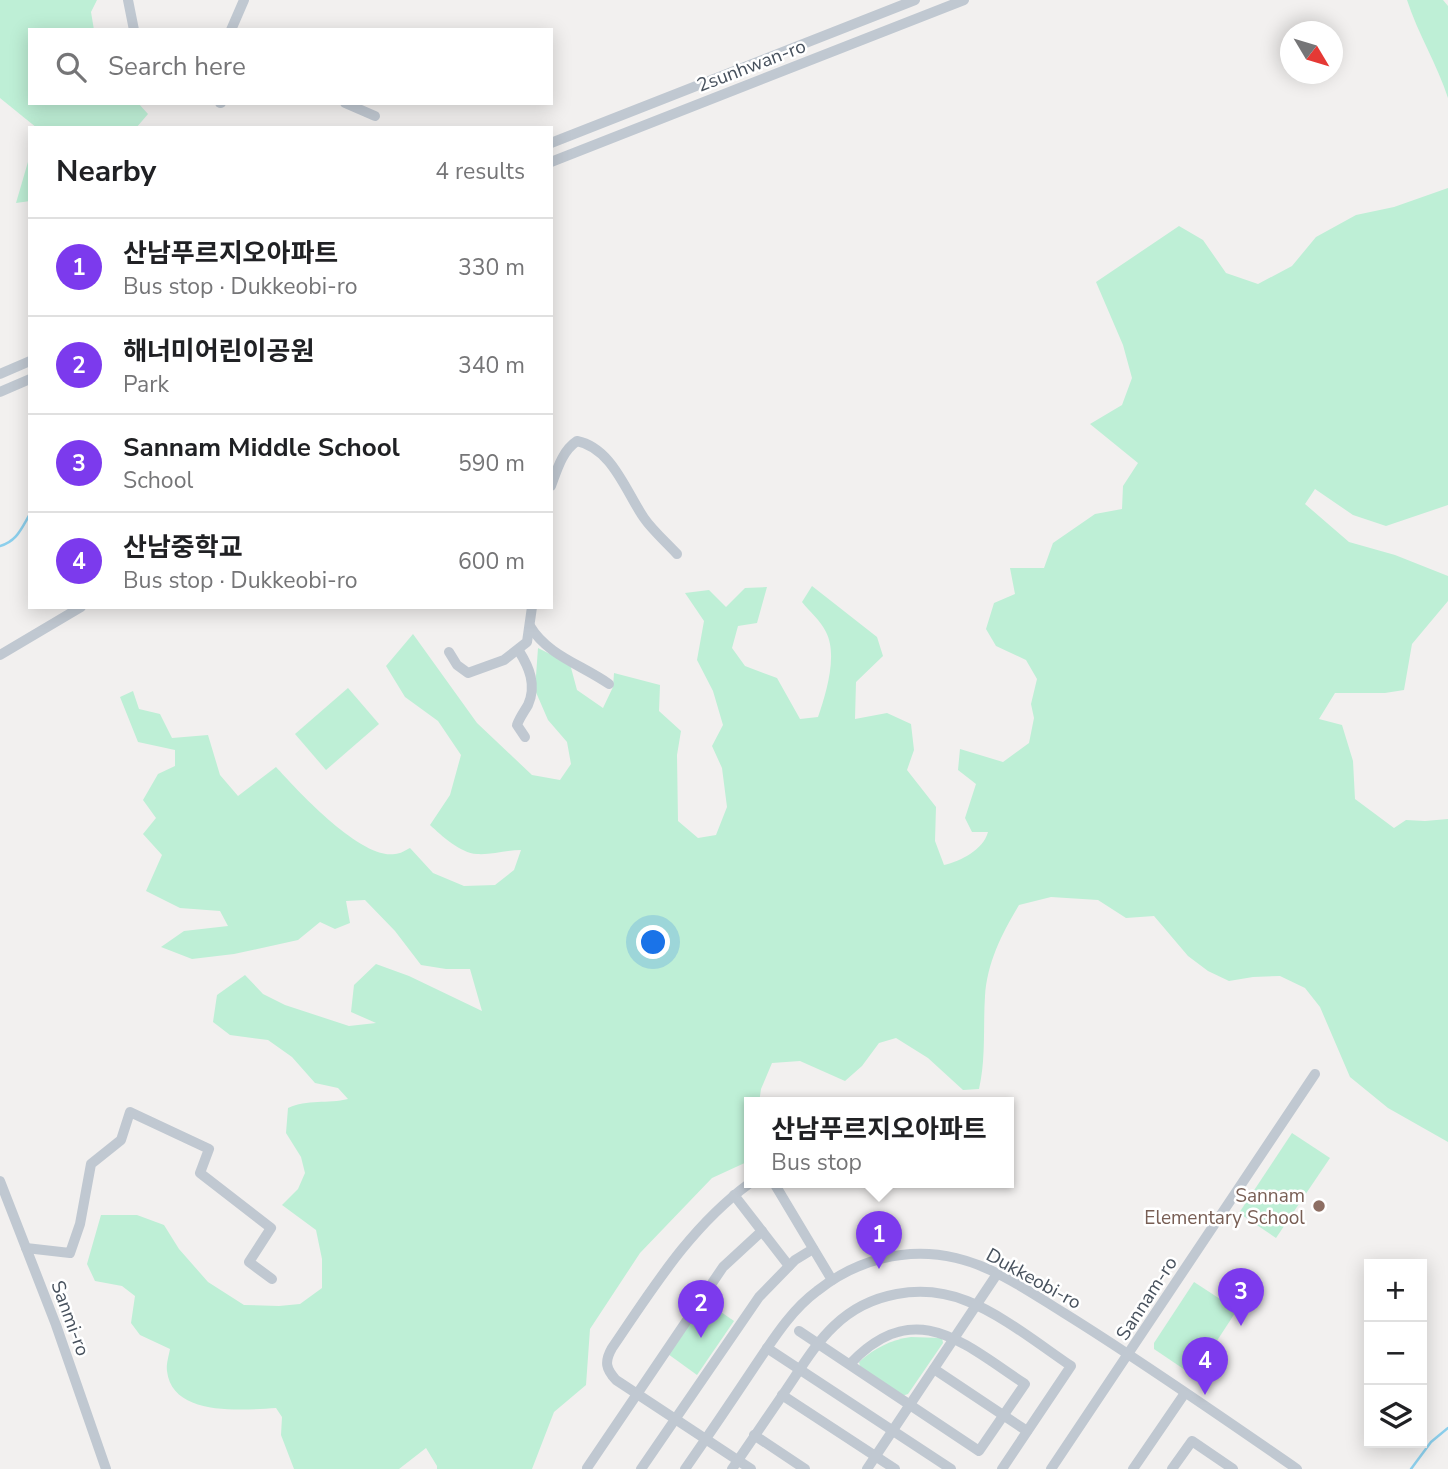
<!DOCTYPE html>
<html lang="en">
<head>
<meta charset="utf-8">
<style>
	body { margin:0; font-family:"Nunito Sans","Noto Sans KR",sans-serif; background:#f2f2f2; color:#202124 }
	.controls { position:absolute; right:21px; bottom:21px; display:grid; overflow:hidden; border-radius:0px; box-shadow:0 4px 18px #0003 }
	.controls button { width:63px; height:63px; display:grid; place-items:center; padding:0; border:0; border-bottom:2px solid #e0e0e0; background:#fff; color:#202124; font:35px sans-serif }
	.compass { position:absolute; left:1280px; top:21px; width:63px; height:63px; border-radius:50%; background:#fff; box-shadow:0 4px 18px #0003; rotate:128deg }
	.you { position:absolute; left:654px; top:943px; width:24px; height:24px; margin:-18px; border:5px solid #fff; border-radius:50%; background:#1a73e8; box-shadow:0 0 0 10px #1a73e833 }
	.badge { display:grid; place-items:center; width:46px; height:46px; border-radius:50%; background:#7c3aed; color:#fff; font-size:23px; font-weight:700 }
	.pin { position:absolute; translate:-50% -58px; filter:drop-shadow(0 2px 4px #0008) }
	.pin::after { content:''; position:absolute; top:37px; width:24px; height:21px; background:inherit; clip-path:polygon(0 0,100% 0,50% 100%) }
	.popup { position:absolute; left:744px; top:1097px; width:270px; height:91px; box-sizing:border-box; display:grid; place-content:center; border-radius:0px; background:#fff; filter:drop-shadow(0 2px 5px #0005); font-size:23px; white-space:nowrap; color:#757577 }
	.popup b { font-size:26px; color:#202124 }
	.popup::after { content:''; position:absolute; left:50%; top:100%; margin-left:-14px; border:14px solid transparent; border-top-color:#fff }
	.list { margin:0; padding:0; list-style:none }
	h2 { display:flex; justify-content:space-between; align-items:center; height:91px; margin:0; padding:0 28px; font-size:30px }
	h2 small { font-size:23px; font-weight:400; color:#757577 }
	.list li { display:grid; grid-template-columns:46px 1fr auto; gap:21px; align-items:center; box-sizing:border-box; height:98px; padding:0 28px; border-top:2px solid #e0e0e0 }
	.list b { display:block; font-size:26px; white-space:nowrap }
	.list p { margin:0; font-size:23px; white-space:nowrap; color:#757577 }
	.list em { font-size:23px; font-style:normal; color:#757577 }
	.icon { flex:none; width:38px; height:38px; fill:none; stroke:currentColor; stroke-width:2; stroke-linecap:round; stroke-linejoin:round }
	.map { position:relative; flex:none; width:1448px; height:1469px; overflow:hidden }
	.search { position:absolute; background:#fff; box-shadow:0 4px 18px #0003; left:28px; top:28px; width:525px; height:77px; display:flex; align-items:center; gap:18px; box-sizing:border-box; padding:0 24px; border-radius:0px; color:#757577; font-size:26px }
	.panel { position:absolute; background:#fff; box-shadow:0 4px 18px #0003; left:28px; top:126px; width:525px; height:483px; border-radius:0px }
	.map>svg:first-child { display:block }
	.green { fill:#beefd6 }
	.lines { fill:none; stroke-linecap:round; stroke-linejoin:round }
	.stream { stroke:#8ccfec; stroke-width:2.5 }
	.minor { stroke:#c0c8d1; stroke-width:10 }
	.education-dot { fill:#8d6e63; stroke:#fff; stroke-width:2.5 }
	.labels { text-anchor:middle; stroke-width:5; stroke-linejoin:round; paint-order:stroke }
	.street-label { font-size:19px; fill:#47515d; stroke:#fff }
	.education-label { font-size:19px; fill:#785e54; stroke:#fff; text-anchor:end }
</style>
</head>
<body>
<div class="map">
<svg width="1448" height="1469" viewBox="0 0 1448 1469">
	<rect width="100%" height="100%" fill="#f2f0ef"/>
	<!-- green -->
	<g class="green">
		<polygon points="0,0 97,0 91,12 94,30 30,30 30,103 138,103 148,114 136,128 37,128 0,98"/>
		<path d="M1407 0H1443L1448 6V98C1437 64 1418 34 1407 0Z"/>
		<polygon points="30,155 30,201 16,203"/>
		<path d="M1448 188V505L1386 526 1353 515 1315 489 1305 504 1349 542 1395 555 1448 576V601L1412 644 1404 690 1385 693H1335L1319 719 1342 725 1353 761 1355 799 1394 828 1406 820 1425 821 1448 819V1142L1388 1108 1350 1077 1320 1007 1305 988 1280 976 1253 977 1229 981 1208 971 1188 956 1154 916 1126 918 1098 900 1051 897 1019 905C1002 933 987 963 985 996 983 1028 986 1058 979 1089L963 1090 928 1058 896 1038 879 1043 862 1066 845 1081 800 1061 772 1063 761 1089 759 1103H750L749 1161 712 1178 640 1253 590 1329 586 1385 554 1412 532 1469H437V1466L426 1448 399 1469H294L281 1435 282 1417 276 1408C243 1410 172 1417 167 1371 166 1364 169 1355 170 1349L140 1335 131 1323 135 1296 122 1286 95 1281 87 1264 101 1215H137L164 1225 179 1249 208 1282 244 1305 279 1306 300 1304 322 1288V1259L316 1230 282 1205 298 1189 305 1173 301 1157 286 1133 288 1108C307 1099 328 1104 348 1099L338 1088 315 1083 292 1057 268 1040 230 1035 213 1022 217 995 245 975 263 994 285 1005 349 1026 376 1023 351 1012 354 985 376 964 409 976 482 1011 470 969H446L421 965 395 931 365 900 346 901 350 923 335 929 320 922 298 940 234 954 192 959 161 947 184 931 228 926 220 911 180 908 146 891 162 855 143 834 156 818 143 800 158 774 175 766V750L138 742 120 697 133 691 139 709 160 714 172 738 208 735 220 775 238 796 276 767C297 790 361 860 395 854 400 854 406 850 410 848L433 873 464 886 495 885 514 870 521 850C506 850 491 855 477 854 460 853 442 836 430 825L450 795 461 755 438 721 405 697 386 666 413 634 477 723 532 775 560 780 571 764 567 742 548 720 535 690 538 648 570 664 577 690 603 708 613 687 614 673 660 685 659 711 681 731 677 755 678 821 698 838 716 835 727 807 722 768 712 746 723 725 713 691 697 660 704 621 685 593 709 590 726 607 745 588 767 587 757 623 738 626 732 648 745 666 777 678 800 719 818 717C826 694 838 655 826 632 821 621 809 611 802 602L812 586 877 637 883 656 856 682 855 719 887 713 911 724 914 750 907 770 936 807 935 841 944 865C961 861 983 850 988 832H972L965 818 976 784 958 770 960 749 1003 762 1029 743 1034 718 1031 704 1037 679 1026 660 996 646 986 629 994 603 1015 594 1010 568H1044L1053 543 1095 514 1122 509 1123 486 1138 463 1090 424 1122 405 1132 378 1123 345 1096 282 1179 226 1203 240 1226 273 1258 284 1292 266 1316 237 1356 215 1394 207Z"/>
		<polygon points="348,688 379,724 326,770 295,734"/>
		<polygon points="1292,1133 1330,1158 1276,1238 1239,1213"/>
		<polygon points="1194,1282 1237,1310 1194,1376 1154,1349 1154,1343"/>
		<polygon points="705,1301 734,1321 697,1375 668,1354"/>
		<path d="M911 1337 942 1338 943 1343 908 1394 902 1396 860 1367 859 1362C875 1348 890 1340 911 1337Z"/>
	</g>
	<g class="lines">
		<!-- stream -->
		<g class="stream">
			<path d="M0 546C17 541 21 529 30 514"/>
			<polyline points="1411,1469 1431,1442 1448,1428"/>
		</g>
		<!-- minor -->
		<g class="minor">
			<polyline points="128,0 134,30"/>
			<polyline points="231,30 244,0"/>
			<polyline points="220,103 221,103"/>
			<polyline points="345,103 375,116"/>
			<polyline points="551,143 915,0"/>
			<polyline points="551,162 964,0"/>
			<polyline points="0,374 30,361"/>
			<polyline points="0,392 30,379"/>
			<path d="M551 486C557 470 562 451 577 441 612 448 626 492 644 518 653 531 666 542 677 554"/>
			<path d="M530 626C547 655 582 665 609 684"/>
			<path d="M519 651C529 667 537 685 528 705 524 712 520 717 517 725L525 737"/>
			<polyline points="449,652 457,665 468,673 504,660 527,642 532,607"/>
			<polyline points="0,655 81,607"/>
			<polyline points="0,1181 56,1325 106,1469"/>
			<path d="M750 1183C690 1227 653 1288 612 1348 604 1362 606 1369 616 1380L751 1469"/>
			<polyline points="774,1183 832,1280"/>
			<polyline points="734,1195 789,1266"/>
			<polyline points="26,1248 70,1253 80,1224 91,1164 121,1140 130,1112 209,1149 200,1173 271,1228 249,1262 272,1279"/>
			<path d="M799 1331 979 1451 1025 1384C964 1344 915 1295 850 1364"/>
			<polyline points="767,1348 951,1469"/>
			<polyline points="934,1369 1027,1431"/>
			<polyline points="782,1395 895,1469"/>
			<polyline points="754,1435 805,1469"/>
			<polyline points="587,1468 723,1267 762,1231"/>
			<polyline points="641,1469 759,1297 795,1260 813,1249"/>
			<path d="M685 1469C708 1436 731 1402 753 1369 772 1341 790 1311 817 1291 856 1260 906 1246 956 1258 995 1267 1030 1292 1064 1313 1143 1362 1220 1416 1297 1469"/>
			<path d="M732 1469C750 1443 768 1416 786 1390 801 1368 815 1344 834 1326 869 1292 922 1283 967 1301 1001 1314 1040 1345 1071 1366L1002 1469"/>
			<polyline points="867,1469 997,1274"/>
			<polyline points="1051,1469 1315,1074"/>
			<polyline points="1133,1469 1185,1393"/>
			<polyline points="1172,1469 1192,1441 1233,1469"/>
		</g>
	</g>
	<!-- markers -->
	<circle class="education-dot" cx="1319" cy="1206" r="7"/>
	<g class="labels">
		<!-- street labels -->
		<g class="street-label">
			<text transform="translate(751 65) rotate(-21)" y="7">2sunhwan-ro</text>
			<text transform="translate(1034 1278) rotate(29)" y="7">Dukkeobi-ro</text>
			<text transform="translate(1146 1298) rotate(-57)" y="7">Sannam-ro</text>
			<text transform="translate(71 1318) rotate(70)" y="7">Sanmi-ro</text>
		</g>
		<!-- education labels -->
		<g class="education-label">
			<text x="1305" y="1202">Sannam<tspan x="1305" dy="22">Elementary School</tspan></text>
		</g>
	</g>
</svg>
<div class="controls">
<button>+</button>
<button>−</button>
<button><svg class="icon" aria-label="layers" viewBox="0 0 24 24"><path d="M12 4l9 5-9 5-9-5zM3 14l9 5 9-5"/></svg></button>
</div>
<svg class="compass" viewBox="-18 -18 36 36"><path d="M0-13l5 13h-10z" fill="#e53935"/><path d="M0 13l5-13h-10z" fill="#757577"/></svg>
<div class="you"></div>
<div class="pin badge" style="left:879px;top:1269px">1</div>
<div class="popup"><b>산남푸르지오아파트</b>Bus stop</div>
<div class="pin badge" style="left:701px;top:1338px">2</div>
<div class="pin badge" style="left:1241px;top:1326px">3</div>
<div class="pin badge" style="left:1205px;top:1395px">4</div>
<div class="search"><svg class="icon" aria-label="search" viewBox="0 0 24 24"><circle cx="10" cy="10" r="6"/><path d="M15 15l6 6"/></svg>Search here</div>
<section class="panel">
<h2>Nearby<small>4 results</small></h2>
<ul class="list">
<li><span class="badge">1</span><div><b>산남푸르지오아파트</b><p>Bus stop · Dukkeobi-ro</p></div><em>330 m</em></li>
<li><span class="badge">2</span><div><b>해너미어린이공원</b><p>Park</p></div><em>340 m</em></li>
<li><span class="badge">3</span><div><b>Sannam Middle School</b><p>School</p></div><em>590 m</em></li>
<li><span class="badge">4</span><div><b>산남중학교</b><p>Bus stop · Dukkeobi-ro</p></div><em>600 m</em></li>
</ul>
</section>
</div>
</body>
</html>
